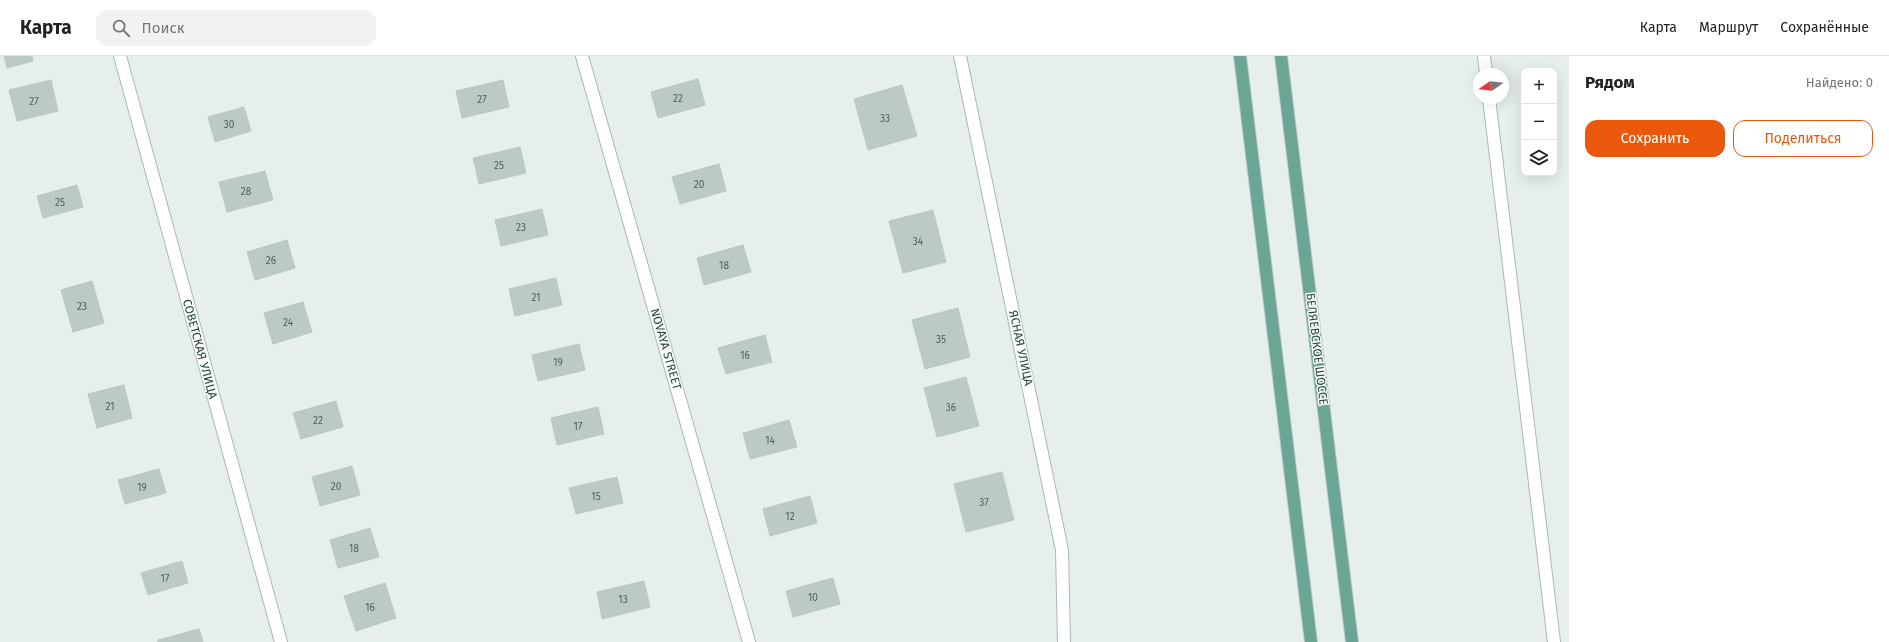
<!DOCTYPE html>
<html lang="ru">
<head>
<meta charset="utf-8">
<style>
	body { margin:0; font-family:"Fira Sans",sans-serif; background:#f2f2f2; color:#222 }
	.controls { position:absolute; right:12px; top:12px; display:grid; overflow:hidden; border-radius:8px; box-shadow:0 4px 16px #0002 }
	.controls button { width:36px; height:36px; display:grid; place-items:center; padding:0; border:0; border-bottom:1px solid #e0e0e0; background:#fff; color:#222; font:20px sans-serif }
	.compass { position:absolute; left:1473px; top:12px; width:36px; height:36px; border-radius:50%; background:#fff; box-shadow:0 4px 16px #0002; rotate:256deg }
	.list { margin:0; padding:0; list-style:none }
	h2 { display:flex; justify-content:space-between; align-items:center; height:52px; margin:0; padding:0 16px; font-size:17px }
	h2 small { font-size:13px; font-weight:400; color:#767676 }
	.actions { display:flex; gap:8px; padding:12px 16px }
	.actions a { flex:1; padding:9px 0; border:1px solid #ea580c; border-radius:12px; text-align:center; font-size:14px; color:#ea580c }
	.actions .main { background:#ea580c; color:#fff }
	.icon { flex:none; width:22px; height:22px; fill:none; stroke:currentColor; stroke-width:2; stroke-linecap:round; stroke-linejoin:round }
	.map { position:relative; flex:none; width:1569px; height:586px; overflow:hidden }
	header { display:flex; align-items:center; gap:24px; box-sizing:border-box; height:56px; padding:0 20px; background:#fff; border-bottom:1px solid #e0e0e0 }
	header strong { font-size:19px }
	nav { display:flex; gap:22px; margin-inline-start:auto; font-size:14px }
	.search { width:280px; height:36px; background:#f2f2f2; display:flex; align-items:center; gap:10px; box-sizing:border-box; padding:0 14px; border-radius:12px; color:#767676; font-size:15px }
	main { display:flex }
	aside { flex:1; background:#fff }
	.map>svg:first-child { display:block }
	.building { fill:#bbcac4; stroke:#b8c9c2 }
	.lines { fill:none; stroke-linecap:round; stroke-linejoin:round }
	.minor-casing { stroke:#a8b8b2; stroke-width:14 }
	.major-casing { stroke:#c2cac8; stroke-width:14 }
	.minor { stroke:#fff; stroke-width:12 }
	.major { stroke:#6aa596; stroke-width:12 }
	.labels { text-anchor:middle; stroke-width:3; stroke-linejoin:round; paint-order:stroke }
	.number-label { font-size:10px; fill:#4a645c }
	.street-label { font-size:12px; fill:#24423a; stroke:#f7fbf9 }
</style>
</head>
<body>
<header>
<strong>Карта</strong>
<div class="search"><svg class="icon" aria-label="search" viewBox="0 0 24 24"><circle cx="10" cy="10" r="6"/><path d="M15 15l6 6"/></svg>Поиск</div>
<nav><a>Карта</a><a>Маршрут</a><a>Сохранённые</a></nav>
</header>
<main>
<div class="map">
<svg width="1569" height="586" viewBox="0 0 1569 586">
	<rect width="100%" height="100%" fill="#e6efeb"/>
	<!-- building -->
	<g class="building">
		<polygon points="4,0 32,0 33,5 7,12"/>
		<polygon points="698,23 705,49 658,62 651,36"/>
		<polygon points="51,24 58,55 17,65 9,34"/>
		<polygon points="503,24 509,51 462,62 456,35"/>
		<polygon points="902,29 917,80 868,94 854,43"/>
		<polygon points="244,51 251,75 215,86 208,61"/>
		<polygon points="520,91 526,117 479,128 473,102"/>
		<polygon points="719,108 726,135 680,148 672,121"/>
		<polygon points="265,115 273,144 227,156 219,126"/>
		<polygon points="77,129 83,151 43,162 37,140"/>
		<polygon points="542,153 548,179 501,190 495,164"/>
		<polygon points="933,154 946,206 903,217 889,165"/>
		<polygon points="287,184 295,212 255,224 247,196"/>
		<polygon points="743,189 751,216 704,229 697,202"/>
		<polygon points="556,222 562,249 515,260 509,233"/>
		<polygon points="92,225 104,267 73,276 61,234"/>
		<polygon points="303,246 312,276 273,288 264,257"/>
		<polygon points="958,252 970,301 925,313 912,264"/>
		<polygon points="765,279 772,306 726,318 718,292"/>
		<polygon points="579,288 585,314 538,325 532,299"/>
		<polygon points="966,321 979,370 937,381 924,332"/>
		<polygon points="124,329 132,362 97,372 88,338"/>
		<polygon points="336,345 343,371 301,383 293,357"/>
		<polygon points="598,351 604,378 557,389 551,362"/>
		<polygon points="789,364 797,391 750,403 743,377"/>
		<polygon points="352,410 360,439 320,450 312,421"/>
		<polygon points="159,413 166,437 125,448 118,424"/>
		<polygon points="1002,416 1014,464 966,476 954,428"/>
		<polygon points="617,421 623,447 576,458 569,432"/>
		<polygon points="810,440 817,467 770,480 763,453"/>
		<polygon points="370,472 379,501 338,512 330,484"/>
		<polygon points="182,505 188,527 148,539 141,517"/>
		<polygon points="833,522 840,548 793,561 786,535"/>
		<polygon points="644,525 650,551 602,563 597,536"/>
		<polygon points="385,527 396,562 356,575 344,540"/>
		<polygon points="199,573 203,586 158,586 158,584"/>
	</g>
	<g class="lines">
		<defs>
			<g id="minor">
				<polyline points="120,0 281,586"/>
				<polyline points="582,0 749,586"/>
				<polyline points="960,0 1062,494 1064,586"/>
				<polyline points="1484,0 1486,18"/>
				<polyline points="1489,42 1554,586"/>
			</g>
			<g id="major">
				<polyline points="1240,0 1311,586"/>
				<polyline points="1281,0 1352,586"/>
			</g>
		</defs>
		<!-- minor casing -->
		<use href="#minor" class="minor-casing"/>
		<!-- major casing -->
		<use href="#major" class="major-casing"/>
		<!-- minor -->
		<use href="#minor" class="minor"/>
		<!-- major -->
		<use href="#major" class="major"/>
	</g>
	<g class="labels">
		<!-- number labels -->
		<g class="number-label">
			<text x="678" y="46">22</text>
			<text x="482" y="47">27</text>
			<text x="34" y="49">27</text>
			<text x="885" y="66">33</text>
			<text x="229" y="72">30</text>
			<text x="499" y="113">25</text>
			<text x="699" y="132">20</text>
			<text x="246" y="139">28</text>
			<text x="60" y="150">25</text>
			<text x="521" y="175">23</text>
			<text x="918" y="189">34</text>
			<text x="271" y="208">26</text>
			<text x="724" y="213">18</text>
			<text x="536" y="245">21</text>
			<text x="82" y="254">23</text>
			<text x="288" y="270">24</text>
			<text x="941" y="287">35</text>
			<text x="745" y="303">16</text>
			<text x="558" y="310">19</text>
			<text x="110" y="354">21</text>
			<text x="951" y="355">36</text>
			<text x="318" y="368">22</text>
			<text x="578" y="374">17</text>
			<text x="770" y="388">14</text>
			<text x="336" y="434">20</text>
			<text x="142" y="435">19</text>
			<text x="596" y="444">15</text>
			<text x="984" y="450">37</text>
			<text x="790" y="464">12</text>
			<text x="354" y="496">18</text>
			<text x="165" y="526">17</text>
			<text x="813" y="545">10</text>
			<text x="623" y="547">13</text>
			<text x="370" y="555">16</text>
		</g>
		<!-- street labels -->
		<g class="street-label">
			<text transform="translate(1021 292) rotate(78)" y="4">ЯСНАЯ УЛИЦА</text>
			<text transform="translate(200 293) rotate(75)" y="4">СОВЕТСКАЯ УЛИЦА</text>
			<text transform="translate(666 293) rotate(74)" y="4">NOVAYA STREET</text>
			<text transform="translate(1317 293) rotate(83)" y="4">БЕЛЯЕВСКОЕ ШОССЕ</text>
		</g>
	</g>
</svg>
<div class="controls">
<button>+</button>
<button>−</button>
<button><svg class="icon" aria-label="layers" viewBox="0 0 24 24"><path d="M12 4l9 5-9 5-9-5zM3 14l9 5 9-5"/></svg></button>
</div>
<svg class="compass" viewBox="-18 -18 36 36"><path d="M0-13l5 13h-10z" fill="#e53935"/><path d="M0 13l5-13h-10z" fill="#767676"/></svg>
</div>
<aside>
<h2>Рядом<small>Найдено: 0</small></h2>
<ul class="list">
</ul>
<div class="actions"><a class="main">Сохранить</a><a>Поделиться</a></div>
</aside>
</main>
</body>
</html>
